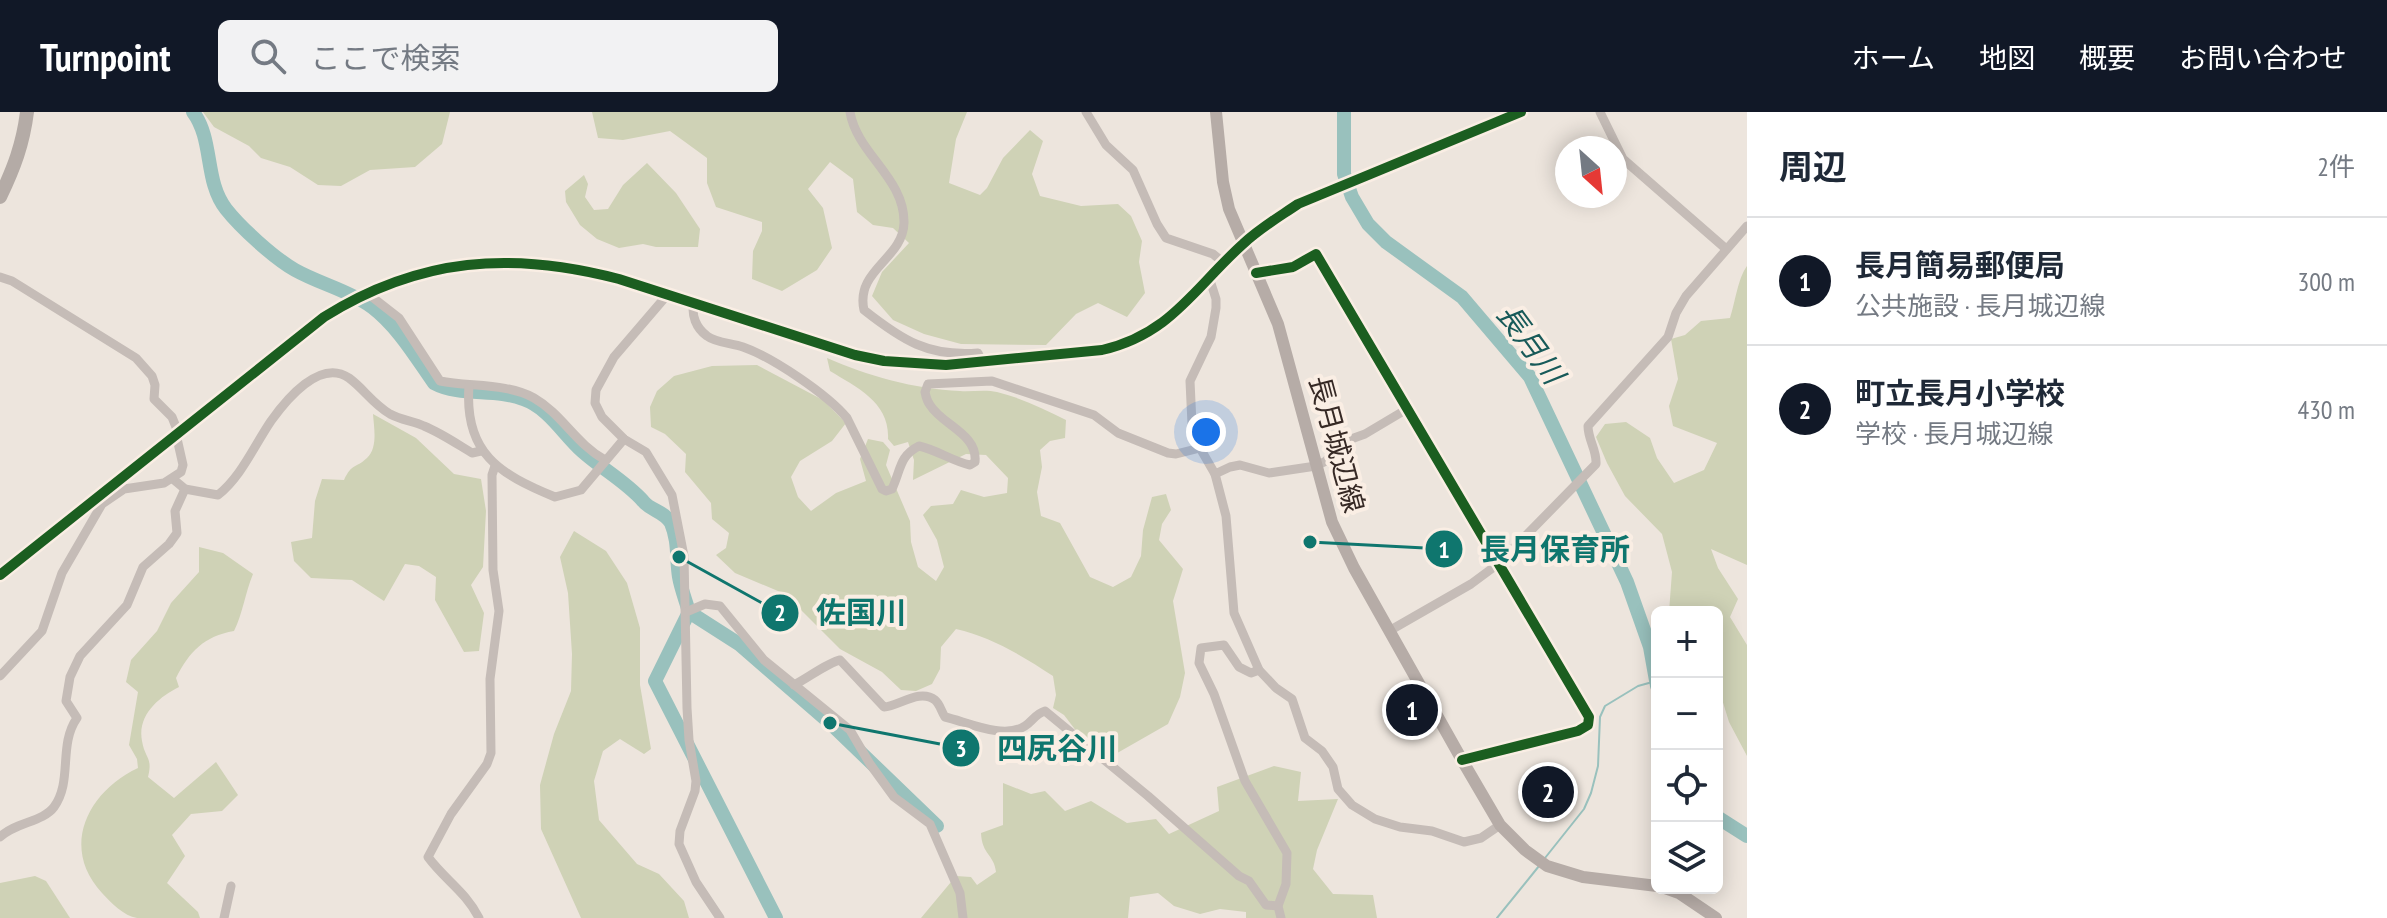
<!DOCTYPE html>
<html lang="ja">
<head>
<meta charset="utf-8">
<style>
	body { margin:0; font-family:"PT Sans Narrow","Noto Sans JP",sans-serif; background:#f2f2f3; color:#1f2937 }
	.controls { position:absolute; right:24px; bottom:24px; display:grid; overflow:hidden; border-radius:12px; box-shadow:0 4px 20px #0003 }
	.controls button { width:72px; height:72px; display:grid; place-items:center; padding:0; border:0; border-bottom:2px solid #e0e1e3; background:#fff; color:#1f2937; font:40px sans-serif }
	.compass { position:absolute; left:1555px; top:24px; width:72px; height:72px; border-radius:50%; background:#fff; box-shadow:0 4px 20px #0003; rotate:153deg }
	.you { position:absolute; left:1206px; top:320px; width:28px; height:28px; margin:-20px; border:6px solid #fff; border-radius:50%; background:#1a73e8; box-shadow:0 0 0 12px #1a73e833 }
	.badge { display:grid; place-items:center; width:52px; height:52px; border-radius:50%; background:#111827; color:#fff; font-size:26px; font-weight:700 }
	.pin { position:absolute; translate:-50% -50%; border:4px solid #fff; box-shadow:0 2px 8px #0006 }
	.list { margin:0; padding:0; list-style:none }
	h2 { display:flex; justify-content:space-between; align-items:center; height:104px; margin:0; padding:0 32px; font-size:34px }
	h2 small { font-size:26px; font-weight:400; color:#747a83 }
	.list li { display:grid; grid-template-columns:52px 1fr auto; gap:24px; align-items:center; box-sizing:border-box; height:128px; padding:0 32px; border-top:2px solid #e0e1e3 }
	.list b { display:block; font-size:30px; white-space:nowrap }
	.list p { margin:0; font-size:26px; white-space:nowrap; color:#747a83 }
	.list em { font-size:26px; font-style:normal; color:#747a83 }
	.icon { flex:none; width:44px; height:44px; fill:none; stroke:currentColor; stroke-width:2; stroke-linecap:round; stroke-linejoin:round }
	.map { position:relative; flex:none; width:1747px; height:806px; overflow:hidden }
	header { display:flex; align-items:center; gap:48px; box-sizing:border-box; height:112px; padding:0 40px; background:#111827; color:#fff }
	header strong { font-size:38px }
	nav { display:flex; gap:44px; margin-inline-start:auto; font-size:28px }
	.search { width:560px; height:72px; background:#f2f2f3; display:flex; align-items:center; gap:20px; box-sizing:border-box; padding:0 28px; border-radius:12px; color:#747a83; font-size:30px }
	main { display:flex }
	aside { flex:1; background:#fff }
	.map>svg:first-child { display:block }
	.green { fill:#cfd2b6 }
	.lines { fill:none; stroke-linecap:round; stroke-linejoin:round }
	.stream { stroke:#99c1bd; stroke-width:2 }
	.river { stroke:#99c1bd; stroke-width:14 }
	.minor { stroke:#c5bcb7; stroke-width:9 }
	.tertiary { stroke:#c5bcb7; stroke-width:11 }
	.secondary { stroke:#b6aca7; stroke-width:12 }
	.primary { stroke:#b4aba6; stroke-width:14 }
	.cycleway-casing { stroke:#faeee4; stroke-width:15 }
	.cycleway { stroke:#1b5e20; stroke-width:10 }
	.labels { text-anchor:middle; stroke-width:8; stroke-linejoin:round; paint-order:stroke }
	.street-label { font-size:28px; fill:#362925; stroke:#faeee4 }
	.water-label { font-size:30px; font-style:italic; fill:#185a59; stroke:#faeee4 }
	.leader { fill:none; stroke:#0f766e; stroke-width:3 }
	.callout-dot { fill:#0f766e; stroke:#faeee4; stroke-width:3 }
	.mark-label { font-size:24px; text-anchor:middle; font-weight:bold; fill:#fff }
	.callout-label { font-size:30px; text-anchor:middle; font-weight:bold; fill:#0f766e; stroke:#faeee4; stroke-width:8; stroke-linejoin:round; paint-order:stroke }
</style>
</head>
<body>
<header>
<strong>Turnpoint</strong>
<div class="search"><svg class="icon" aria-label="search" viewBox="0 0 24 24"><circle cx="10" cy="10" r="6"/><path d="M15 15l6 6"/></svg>ここで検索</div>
<nav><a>ホーム</a><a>地図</a><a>概要</a><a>お問い合わせ</a></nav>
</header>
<main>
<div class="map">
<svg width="1747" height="806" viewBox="0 0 1747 806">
	<rect width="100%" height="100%" fill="#ede5dd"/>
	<!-- green -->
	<g class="green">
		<polygon points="203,0 450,0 442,32 415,55 370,58 341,74 318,73 290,55 261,46 249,34 214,15"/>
		<polygon points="592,0 967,0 956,27 949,71 980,83 987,76 1003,46 1030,18 1043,29 1032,62 1040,84 1081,94 1118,92 1131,104 1142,129 1139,150 1145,181 1127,205 1098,191 1076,202 1046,233 961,232 924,222 893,208 872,184 882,160 909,131 893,116 873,113 857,100 853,67 830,50 808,77 823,96 832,136 817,158 782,179 752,167 753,139 762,119 762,110 716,95 707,71 707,46 670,19 623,28 598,26"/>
		<polygon points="647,51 676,81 700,117 698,135 656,135 643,132 619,136 597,127 580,113 566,90 565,79 584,63 588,72 585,85 594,98 608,97 623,73"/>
		<path d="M1747 154V453L1711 437 1718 456 1738 487 1730 505 1747 533V644L1729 610 1717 571V500H1669L1672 460 1662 422 1625 384 1607 351 1596 325 1605 312 1626 310 1650 326 1657 346 1674 371 1704 358 1717 331 1673 314 1669 294 1678 267 1671 227 1685 223 1701 209 1730 206C1735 191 1738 166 1747 154Z"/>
		<path d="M827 246C868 264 914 277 960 279 972 280 985 277 997 280 1022 286 1044 297 1066 308L1065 326 1050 329 1040 338 1042 355 1037 380 1041 404 1060 411 1090 465 1113 475 1131 465 1141 444 1143 418 1152 385 1166 382 1171 398 1162 412 1159 428 1183 457 1173 489 1185 561 1180 585 1168 612 1112 644 1079 648 1077 620 1064 603 1053 596 1056 583 1053 564C1023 544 991 525 956 517L941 535 940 557 932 572 916 579 901 578 882 560 840 537 785 482 735 461 716 443 726 436 729 421 712 407 711 391 685 360 686 342 665 322 651 315 650 295 657 279 674 264 712 254 757 253 823 288 846 311 832 329 800 349 791 365 798 385 811 399 836 381 866 369 860 347 868 327 883 330 890 338 886 353 910 409 911 430 918 455 936 469 944 455 937 428 923 403 931 394 953 392 961 378 984 385 1007 381 1008 366 986 343 966 342 913 368 914 348 908 330 894 334 888 327C890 291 858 276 830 259Z"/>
		<path d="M373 302 416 326 454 362 481 367 486 399 483 455 471 473 484 501 479 539 464 540 435 488 436 465 419 454 405 452 384 489 352 468 311 466 294 449 291 430 312 426 315 389 322 367 344 368C352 351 355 357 367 346 378 336 374 316 373 302Z"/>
		<polygon points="574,419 606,439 627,471 640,516 640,573 651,637 644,642 620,627 603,639 594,669 599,708 637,752 659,762 684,789 689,806 581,806 541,717 540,673 554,622 571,579 572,542 568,481 560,445"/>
		<path d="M199 435 223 441 253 462C245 481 243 501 234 519 204 524 189 540 176 566L179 575C159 585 137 603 142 629 145 647 153 645 148 665L174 686 216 650 238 683 222 699 191 702 172 723 185 744 167 771 198 800 200 806C180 806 156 806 137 806 124 804 111 791 102 781 60 736 87 680 138 656L137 647 129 633 138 580 126 570 131 548 157 519 171 491 199 460Z"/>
		<path d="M1274 654 1301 660 1298 689 1338 687 1317 738 1313 757 1333 782 1373 783 1377 806H1246V800L1220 797 1200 802 1174 794 1158 781 1130 785 1128 806H921L956 764 971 765 977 773 996 760C994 742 982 743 981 721L1003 713V671L1031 682 1045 679 1065 699 1091 689 1127 711 1156 707 1169 722 1219 699 1217 675Z"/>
		<polygon points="35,764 46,769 70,806 0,806 0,771"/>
	</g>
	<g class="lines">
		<!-- stream -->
		<g class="stream">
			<polyline points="1545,746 1584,697 1591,681 1598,654 1600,605 1605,594 1638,574 1656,569"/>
			<polyline points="1497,806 1539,754"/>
		</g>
		<!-- river -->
		<g class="river">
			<path d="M193 0C214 28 204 69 226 97 241 116 274 146 295 158 320 172 348 178 372 195 398 215 415 244 434 271 460 285 495 276 523 287 549 296 563 322 582 339 602 357 625 369 643 389 651 399 664 399 671 411 679 430 676 446 679 465 681 477 686 489 689 500L655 569 776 806"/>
			<polyline points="1344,0 1344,62 1352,85 1368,112 1386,130 1462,185 1530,265 1627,470 1650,535 1657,574"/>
			<polyline points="689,500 739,532 830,611 937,714"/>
			<polyline points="1717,705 1747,724"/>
		</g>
		<!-- minor -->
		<g class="minor">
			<path d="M850 0C857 42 905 66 904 111 903 147 855 158 864 198 902 228 928 245 978 241L982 250"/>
			<polyline points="1086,0 1106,33 1133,58 1157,112 1166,126 1213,142 1224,151"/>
			<polyline points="1600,0 1623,47 1725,136"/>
			<polyline points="1256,161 1293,155 1316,142 1589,605 1588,613 1578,619 1462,648"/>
			<polyline points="0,165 12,169 136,246 152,264 155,273 154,287 172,305 178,320"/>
			<polyline points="1209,165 1216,187 1216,196 1211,225 1190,269 1192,312 1200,336 1215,362 1226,404 1234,501 1259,558 1276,576 1292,587 1305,626 1322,639 1333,655 1338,677 1352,693 1375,707 1400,715 1432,719 1464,730 1481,726 1500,713"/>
			<path d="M367 181 399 206 440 269C470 275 507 271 534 286 562 302 576 332 605 348"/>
			<polyline points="668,182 614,245 596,278 595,291 602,305 624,327 646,340 672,383 684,444 687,596 689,628 696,669 695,679 680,719 679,732 696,770 720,806"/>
			<path d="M694 191C691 203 696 216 707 224 716 231 732 231 743 235 772 245 827 282 847 306L882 377 886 379 892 377C901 358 899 344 919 334 937 338 952 349 970 353L975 350C978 322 942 313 930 293 927 289 926 285 925 280L928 272 992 269 1094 303 1118 321 1168 341 1176 342 1200 336"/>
			<path d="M469 274C464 341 499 362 555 385L581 378 624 327"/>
			<polyline points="1215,362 1230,355 1240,353 1269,361 1316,354 1326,349 1340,331 1365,322 1407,297"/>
			<path d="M173 367 185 377 218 383C241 365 254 334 271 309 286 288 320 246 349 266 364 277 372 291 390 302 401 308 413 309 424 314 441 321 457 332 472 341L481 339"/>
			<polyline points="686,500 705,492 720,494 764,548 850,618 870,652 894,685 930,712 960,781 963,806"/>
			<path d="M1389 519 1471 472 1498 452 1596 352C1597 338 1588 328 1588 314L1668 225 1676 201 1686 184 1747 114"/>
			<polyline points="1259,558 1251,561 1239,555 1224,533 1201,536 1199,551 1214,582 1245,669 1287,741 1286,772 1278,794 1281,806"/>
			<polyline points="0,564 42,519 62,461 102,392 124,377 164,371 181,360 183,353 176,322"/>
			<path d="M794 573C808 566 827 551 840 548L884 595C899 594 920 576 935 588 940 592 941 599 945 605 967 610 1004 628 1025 614 1033 609 1035 602 1045 599L1148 684 1239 764 1249 769 1266 793 1278 794"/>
			<path d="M0 725C16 710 43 710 54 695 73 669 58 633 77 606L66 589 70 565 80 544 127 493 143 455 169 432 177 421 175 399 185 377"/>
			<polyline points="224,806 231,774"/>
			<path d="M479 806C466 780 445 768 428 745L451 702 487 652 491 641 490 567 499 499 493 458 492 363 495 354"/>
		</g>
		<!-- tertiary -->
		<path class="tertiary" d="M0 463 324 205C420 145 512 139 619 167L855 243 884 249 946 253 1102 238C1171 222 1194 176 1243 132 1260 116 1279 105 1298 92L1521 0"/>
		<!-- secondary -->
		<g class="secondary">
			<polyline points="1216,0 1223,70 1229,97 1278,212 1332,410 1354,456 1462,648 1500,713 1525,738 1547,754 1583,765 1657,774"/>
			<polyline points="1665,776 1679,781 1716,806"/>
		</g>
		<!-- primary -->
		<path class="primary" d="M0 85C14 56 23 32 27 0"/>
		<defs>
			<g id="cycleway">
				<polyline points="1256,161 1293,155 1316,142 1589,605 1588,613 1578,619 1462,648"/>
				<path d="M0 463 324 205C420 145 512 139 619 167L855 243 884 249 946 253 1102 238C1171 222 1194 176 1243 132 1260 116 1279 105 1298 92L1521 0"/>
			</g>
		</defs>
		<!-- cycleway casing -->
		<use href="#cycleway" class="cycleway-casing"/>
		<!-- cycleway -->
		<use href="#cycleway" class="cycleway"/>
	</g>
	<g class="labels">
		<!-- street labels -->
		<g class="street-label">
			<text transform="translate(1337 332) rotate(75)" y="10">長月城辺線</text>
		</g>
		<!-- water labels -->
		<g class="water-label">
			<text transform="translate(1530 232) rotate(54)" y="10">長月川</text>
		</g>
	</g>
	<!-- callouts -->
	<path class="leader" d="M1310 430L1444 437M679 445L780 501M830 611L961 636"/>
	<g class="callout-dot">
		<circle cx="1310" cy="430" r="8"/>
		<circle cx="679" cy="445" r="8"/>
		<circle cx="830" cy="611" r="8"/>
		<circle cx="1444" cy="437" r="20"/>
		<circle cx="780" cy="501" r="20"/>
		<circle cx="961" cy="636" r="20"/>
	</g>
	<g class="mark-label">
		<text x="1444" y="446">1</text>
		<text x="780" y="509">2</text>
		<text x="961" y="645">3</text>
	</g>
	<g class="callout-label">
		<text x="1555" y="448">長月保育所</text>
		<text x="861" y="511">佐国川</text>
		<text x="1057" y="647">四尻谷川</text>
	</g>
</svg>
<div class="controls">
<button>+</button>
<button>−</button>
<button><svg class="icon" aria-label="locate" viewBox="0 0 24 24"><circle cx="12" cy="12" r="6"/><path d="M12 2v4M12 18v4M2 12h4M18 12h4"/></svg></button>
<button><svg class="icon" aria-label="layers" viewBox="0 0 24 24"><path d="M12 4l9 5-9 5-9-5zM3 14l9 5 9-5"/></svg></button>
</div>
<svg class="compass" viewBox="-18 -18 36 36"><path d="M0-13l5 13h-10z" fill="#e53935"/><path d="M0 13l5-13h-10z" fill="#747a83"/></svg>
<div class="you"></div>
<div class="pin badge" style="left:1412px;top:598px">1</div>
<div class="pin badge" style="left:1548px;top:680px">2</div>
</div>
<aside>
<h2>周辺<small>2件</small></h2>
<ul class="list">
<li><span class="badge">1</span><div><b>長月簡易郵便局</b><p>公共施設 · 長月城辺線</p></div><em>300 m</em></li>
<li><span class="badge">2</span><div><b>町立長月小学校</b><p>学校 · 長月城辺線</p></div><em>430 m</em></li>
</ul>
</aside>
</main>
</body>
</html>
